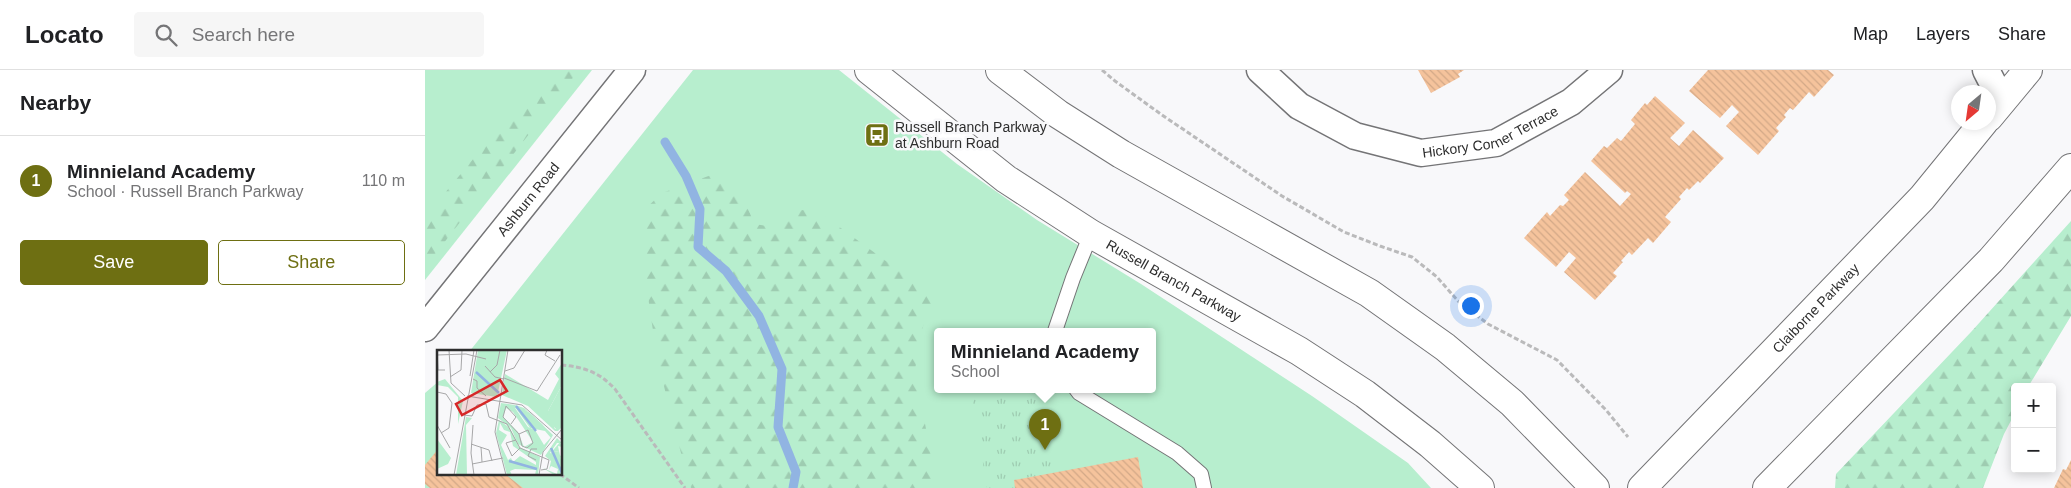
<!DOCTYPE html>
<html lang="en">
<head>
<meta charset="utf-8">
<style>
	body { margin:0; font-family:Helvetica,sans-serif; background:#f6f6f6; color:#202124 }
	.controls { position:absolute; right:15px; bottom:15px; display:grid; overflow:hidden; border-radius:5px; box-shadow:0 2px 12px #0003 }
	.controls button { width:45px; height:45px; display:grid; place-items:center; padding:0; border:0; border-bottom:1px solid #e0e0e0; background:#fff; color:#202124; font:25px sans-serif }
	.compass { position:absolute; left:1526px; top:15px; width:45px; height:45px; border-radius:50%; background:#fff; box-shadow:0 2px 12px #0003; rotate:209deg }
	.you { position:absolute; left:1045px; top:235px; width:18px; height:18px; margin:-12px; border:4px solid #fff; border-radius:50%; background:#1a73e8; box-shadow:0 0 0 8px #1a73e833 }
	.badge { display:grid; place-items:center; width:32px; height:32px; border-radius:50%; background:#6e6f12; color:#fff; font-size:16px; font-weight:700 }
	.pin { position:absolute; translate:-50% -41px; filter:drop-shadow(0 1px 2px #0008) }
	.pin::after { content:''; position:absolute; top:26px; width:18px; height:15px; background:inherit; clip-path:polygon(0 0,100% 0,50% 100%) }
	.popup { position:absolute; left:509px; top:258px; width:222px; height:65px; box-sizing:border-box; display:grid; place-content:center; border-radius:5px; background:#fff; filter:drop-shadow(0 1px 4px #0005); font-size:16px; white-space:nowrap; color:#757577 }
	.popup b { font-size:19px; color:#202124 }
	.popup::after { content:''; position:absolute; left:50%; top:100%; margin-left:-10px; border:10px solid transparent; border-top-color:#fff }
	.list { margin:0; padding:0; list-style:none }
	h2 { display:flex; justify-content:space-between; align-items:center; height:65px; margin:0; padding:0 20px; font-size:21px }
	h2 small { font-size:16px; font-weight:400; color:#757577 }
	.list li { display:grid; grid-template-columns:32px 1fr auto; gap:15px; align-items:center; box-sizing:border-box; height:90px; padding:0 20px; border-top:1px solid #e0e0e0 }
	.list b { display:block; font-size:19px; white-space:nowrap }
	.list p { margin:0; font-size:16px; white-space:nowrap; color:#757577 }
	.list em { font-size:16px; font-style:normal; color:#757577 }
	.actions { display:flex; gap:10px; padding:15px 20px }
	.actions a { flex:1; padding:11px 0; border:1px solid #6e6f12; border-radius:5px; text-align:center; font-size:18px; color:#6e6f12 }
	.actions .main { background:#6e6f12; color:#fff }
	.icon { flex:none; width:28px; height:28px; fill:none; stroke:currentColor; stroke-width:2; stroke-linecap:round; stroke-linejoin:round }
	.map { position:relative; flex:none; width:1646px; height:418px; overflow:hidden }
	header { display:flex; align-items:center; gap:30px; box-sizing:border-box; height:70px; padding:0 25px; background:#fff; border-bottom:1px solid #e0e0e0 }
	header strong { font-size:24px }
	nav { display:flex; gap:28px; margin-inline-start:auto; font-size:18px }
	.search { width:350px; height:45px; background:#f6f6f6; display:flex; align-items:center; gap:12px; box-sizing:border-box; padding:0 18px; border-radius:5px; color:#757577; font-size:19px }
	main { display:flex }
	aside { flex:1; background:#fff }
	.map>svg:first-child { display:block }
	.green { fill:#b7eece; fill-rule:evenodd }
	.forest { fill:url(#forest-firs) }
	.park { fill:url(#park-tufts) }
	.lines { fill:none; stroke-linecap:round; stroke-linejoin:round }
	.stream { stroke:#91b4e2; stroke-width:9 }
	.building { fill:url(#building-back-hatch) }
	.lane-casing { stroke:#747476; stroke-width:16 }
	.street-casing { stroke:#747476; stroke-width:29 }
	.secondary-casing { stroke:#747476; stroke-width:30 }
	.path { stroke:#bababb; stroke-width:3; stroke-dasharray:5 2.5; stroke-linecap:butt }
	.lane { stroke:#fff; stroke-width:14 }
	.street { stroke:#fff; stroke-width:26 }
	.secondary { stroke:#fff; stroke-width:28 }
	.labels { text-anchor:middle; stroke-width:5; stroke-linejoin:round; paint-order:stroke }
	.poi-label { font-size:14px; fill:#2e2e2e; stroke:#f8f8fa; text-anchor:start }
	.street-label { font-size:14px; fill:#2e2e2e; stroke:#f8f8fa }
	.inset-river { fill:none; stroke:#91b4e2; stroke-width:2.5 }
	.inset-road { fill:none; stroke:#a7a7a8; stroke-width:1 }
	.view { fill:#d62828; fill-opacity:0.15; stroke:#d62828; stroke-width:2.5 }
	.inset-edge { fill:none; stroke:#2e2e2e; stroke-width:2.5 }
</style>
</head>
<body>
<header>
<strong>Locato</strong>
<div class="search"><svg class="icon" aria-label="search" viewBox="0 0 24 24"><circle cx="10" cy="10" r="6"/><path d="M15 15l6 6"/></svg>Search here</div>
<nav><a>Map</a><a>Layers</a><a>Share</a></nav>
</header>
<main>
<aside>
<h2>Nearby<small></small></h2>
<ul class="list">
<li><span class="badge">1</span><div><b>Minnieland Academy</b><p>School · Russell Branch Parkway</p></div><em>110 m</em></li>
</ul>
<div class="actions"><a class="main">Save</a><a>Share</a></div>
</aside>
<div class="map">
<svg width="1646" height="418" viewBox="0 0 1646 418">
	<defs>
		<pattern id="forest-firs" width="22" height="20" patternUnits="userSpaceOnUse" patternTransform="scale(1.25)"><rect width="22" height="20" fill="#b7eece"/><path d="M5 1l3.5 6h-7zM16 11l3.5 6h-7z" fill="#9eccb1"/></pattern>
		<pattern id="park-tufts" width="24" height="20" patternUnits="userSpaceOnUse" patternTransform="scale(1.25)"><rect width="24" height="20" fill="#b7eece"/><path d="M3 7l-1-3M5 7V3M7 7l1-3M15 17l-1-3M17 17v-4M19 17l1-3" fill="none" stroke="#9eccb1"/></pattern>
		<pattern id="building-back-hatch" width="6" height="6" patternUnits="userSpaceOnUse" patternTransform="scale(1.25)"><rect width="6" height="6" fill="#f5c39c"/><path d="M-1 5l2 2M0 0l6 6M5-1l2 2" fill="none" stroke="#d2a887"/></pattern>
	</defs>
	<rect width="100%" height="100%" fill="#f8f8fa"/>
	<!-- green -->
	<g class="green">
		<polygon points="0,0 167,0 0,210"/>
		<path d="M268 0H414L532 94 612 150 716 214 887 326 983 393 1006 418H0V323L14 311V404H136V282H44ZM512 261H728V319H512Z"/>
	</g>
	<!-- forest -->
	<g class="forest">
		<polygon points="137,0 144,0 151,4 0,197 0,147 88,41 105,31"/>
		<path d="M289 104C314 121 319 125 329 154L342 156 363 143 383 139 398 145 465 194 505 216 508 229 496 262 490 300 512 418H266C240 328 216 234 219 140L237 123Z"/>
		<polygon points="1646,151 1646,246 1603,317 1590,317 1590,343 1579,364 1558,418 1410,418 1411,404 1546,262"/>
	</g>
	<!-- park -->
	<polygon class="park" points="546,319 620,319 634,401 589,410 590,418 562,418"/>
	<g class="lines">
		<!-- stream -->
		<polyline class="stream" points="240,72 261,106 275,139 273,177 301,201 334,246 357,299 353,357 371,402 368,418"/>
	</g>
	<!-- building -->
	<g class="building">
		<polygon points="993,0 1039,0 1033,4 1035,7 1006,23"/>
		<polygon points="1283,0 1403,0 1409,5 1389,27 1384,22 1368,40 1365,38 1359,45 1361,47 1351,58 1354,61 1333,85 1301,56 1314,42 1307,35 1295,48 1264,21"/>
		<polygon points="1230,26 1260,53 1245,68 1254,76 1268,60 1299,88 1275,113 1273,111 1264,120 1262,118 1254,127 1256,129 1240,147 1246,152 1228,173 1223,168 1207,185 1204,182 1196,191 1198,192 1188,203 1192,206 1170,230 1139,202 1151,188 1144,182 1131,197 1099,168 1122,142 1125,146 1135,135 1138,136 1144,130 1139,125 1160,102 1195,136 1206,124 1202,121 1200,123 1166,91 1179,76 1182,78 1192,68 1196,71 1210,54 1206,50 1220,33 1222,35"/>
		<polygon points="14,378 14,404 80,404 98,418 5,418 0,414 0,395"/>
		<polygon points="713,387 718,418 590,418 589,410"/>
		<polygon points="1646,390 1646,418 1629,418 1638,399 1641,400"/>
	</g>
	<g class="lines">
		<defs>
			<g id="lane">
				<polyline points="630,261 648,208 666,164"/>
				<polyline points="651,319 654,323 752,383 776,404 779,418"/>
			</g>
			<g id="street">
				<path id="s1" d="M835 0 874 36 930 66 996 83 1071 73 1146 32 1184 0"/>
				<polyline points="1561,0 1577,31"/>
				<path id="s2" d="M0 258 207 0"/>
			</g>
			<g id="secondary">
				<path id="s3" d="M444 0 581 109 666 164 874 281 940 324 1005 374 1055 418"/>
				<polyline points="575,0 633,44 696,84 944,223 1020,277 1087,333 1170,418"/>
				<polyline points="1564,47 1603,0"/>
				<path id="s4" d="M1217 418 1497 128 1559 52"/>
				<polyline points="1342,418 1566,190 1646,98"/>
			</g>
		</defs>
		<!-- lane casing -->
		<use href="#lane" class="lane-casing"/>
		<!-- street casing -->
		<use href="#street" class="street-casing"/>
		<!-- secondary casing -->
		<use href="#secondary" class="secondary-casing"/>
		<!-- path -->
		<g class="path">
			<polyline points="677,0 690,11 737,45 857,126 919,162 955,176 987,187 1012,207 1033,231 1063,254 1132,290 1181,340 1203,367"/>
			<path d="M136 295C159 297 174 302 190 319L260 418"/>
			<polyline points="135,404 154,418"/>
		</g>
		<!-- lane -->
		<use href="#lane" class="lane"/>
		<!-- street -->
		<use href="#street" class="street"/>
		<!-- secondary -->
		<use href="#secondary" class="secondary"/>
	</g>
	<!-- icons -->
	<defs>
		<symbol id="bus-square" viewBox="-11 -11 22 22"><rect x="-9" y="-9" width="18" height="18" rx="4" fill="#6e6f12" stroke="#f8f8fa"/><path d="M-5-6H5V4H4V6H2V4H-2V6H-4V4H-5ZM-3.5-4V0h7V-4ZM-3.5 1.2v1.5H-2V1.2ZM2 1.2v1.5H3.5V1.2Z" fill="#fff"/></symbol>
	</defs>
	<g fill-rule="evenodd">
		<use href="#bus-square" x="438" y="51" width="28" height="28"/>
	</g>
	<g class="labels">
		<!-- poi labels -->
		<g class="poi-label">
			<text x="470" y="62">Russell Branch Parkway<tspan x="470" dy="16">at Ashburn Road</tspan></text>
		</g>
		<!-- street labels -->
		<g class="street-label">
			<text dy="5" stroke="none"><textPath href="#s1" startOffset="258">Hickory Corner Terrace</textPath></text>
			<text dy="5" stroke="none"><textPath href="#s2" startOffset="165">Ashburn Road</textPath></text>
			<text dy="5" stroke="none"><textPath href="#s3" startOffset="371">Russell Branch Parkway</textPath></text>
			<text dy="5" stroke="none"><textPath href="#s4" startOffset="250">Claiborne Parkway</textPath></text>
		</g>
	</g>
	<!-- overview -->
	<g transform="translate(12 280)">
		<rect width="125" height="125" fill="#f8f8fa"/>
		<path d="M41 0H70L60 47 34 43ZM125 13V35L111 61 118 79 125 77 121 81H118L91 56 65 45 68 24 111 50 122 29 118 24ZM64 53 78 55 87 58 105 74 109 79 90 61 78 58 91 77 98 80 107 95 116 85 104 105 81 94 74 78 61 68ZM69 58 76 62 96 92 87 97 81 82 66 67ZM62 70 73 78 82 97 103 107 101 125H98L99 120 78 119 73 121 75 125H70L59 83ZM63 73 67 80 73 82 76 96 99 112V115L83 106 76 112 74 108 71 110 64 95 70 85 62 80ZM120 88 125 93H120L113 103 117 107V102L122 101 125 114 121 112 125 118 113 103 122 117V120L120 124 121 119 114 116 112 120 114 111 108 106ZM0 89 14 108 11 114 0 119Z" fill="#b7eece" fill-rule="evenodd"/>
		<path d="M8 29 26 51 21 74V47L11 37 0 35V32ZM125 35V77L120 80 110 69 111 61ZM81 56 93 63 116 85 114 88 108 81 93 78 78 57ZM29 67 35 68 29 75 30 125H19ZM123 92 125 97 121 96 122 101 117 102 124 106 123 109 117 108 125 114V125H117L106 118 120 124 122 117 112 105Z" fill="#b7eece"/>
		<path class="inset-river" d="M39 22 62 43M79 56 99 81M114 98 125 123M72 111 100 119"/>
		<path class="inset-road" d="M0 0 1 20H8M12 0 14 33 28 46M110 0 108 5 118 11M0 5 29 4 49 9M48 16 58 27 67 29M68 21 77 18 88 0M53 22 60 15 63 0M33 26 37 0M13 27 24 20 25 0M67 28 100 41 123 5M36 29 40 31V38L49 46M0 42 9 44 15 53 12 78 4 83M30 46 85 55 125 90M27 65 35 66 40 55 49 54 52 67 70 74 83 98 112 110 110 119 104 120M74 74 79 67 69 56 66 67 82 84 85 96 90 98 96 93 91 80 82 84M0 75 13 98M36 75 34 103 37 125M79 90 69 93 75 106 83 98M34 94 52 100 55 111M44 97 45 112M99 110 91 106 94 99H100M35 114 66 108M17 125 40 0M69 125 58 82 71 0M102 125 106 102 125 79"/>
		<path class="view" d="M63 30 70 41 25 65 19 54Z"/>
		<rect width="125" height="125" class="inset-edge"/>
	</g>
</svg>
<div class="controls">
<button>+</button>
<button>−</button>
</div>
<svg class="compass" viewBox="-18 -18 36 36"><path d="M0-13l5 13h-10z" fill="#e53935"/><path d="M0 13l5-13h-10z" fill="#757577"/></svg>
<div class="you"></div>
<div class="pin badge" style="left:620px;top:380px">1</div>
<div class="popup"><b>Minnieland Academy</b>School</div>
</div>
</main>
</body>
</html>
